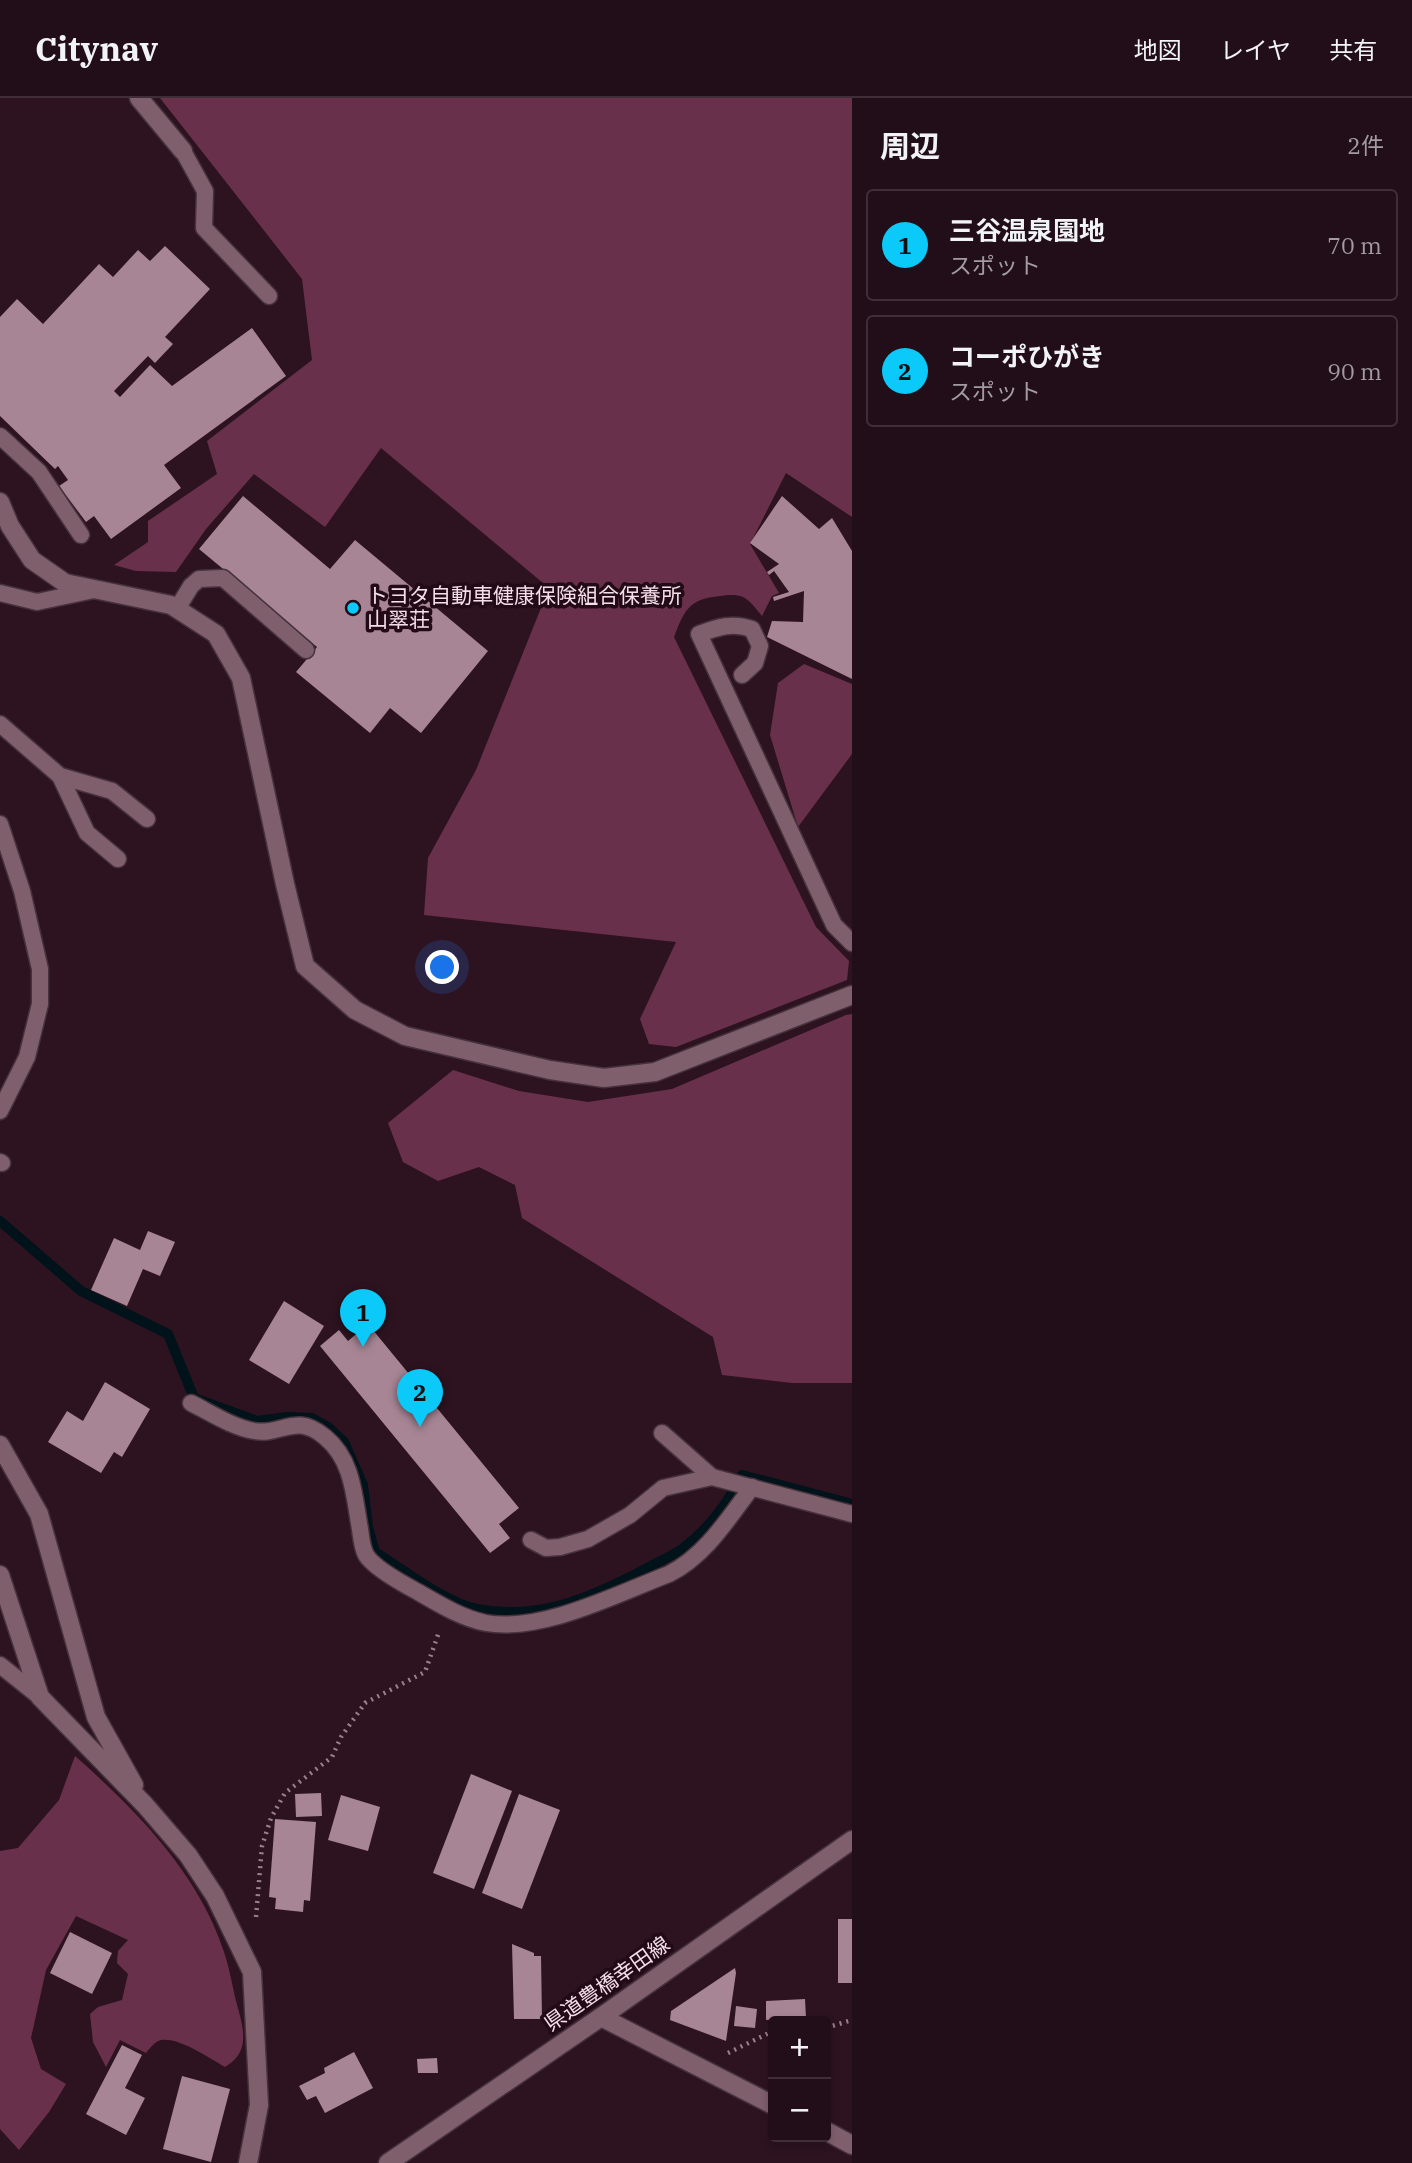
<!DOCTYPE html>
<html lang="ja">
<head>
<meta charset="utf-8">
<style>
	body { margin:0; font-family:"IBM Plex Serif","Noto Sans JP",serif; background:#2e1c25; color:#f1f3f6 }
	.controls { position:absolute; right:21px; bottom:21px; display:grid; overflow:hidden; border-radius:7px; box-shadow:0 4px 10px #0003 }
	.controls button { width:63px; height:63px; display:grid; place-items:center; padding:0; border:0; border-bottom:2px solid #3f2e37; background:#220e18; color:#f1f3f6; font:35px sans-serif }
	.you { position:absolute; left:443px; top:870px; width:24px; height:24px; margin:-18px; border:5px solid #fff; border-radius:50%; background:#1a73e8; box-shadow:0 0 0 10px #1a73e833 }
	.badge { display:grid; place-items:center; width:46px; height:46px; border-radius:50%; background:#0bcafa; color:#111; font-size:23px; font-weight:700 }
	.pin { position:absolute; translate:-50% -58px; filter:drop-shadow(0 2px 4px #0008) }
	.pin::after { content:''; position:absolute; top:37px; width:24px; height:21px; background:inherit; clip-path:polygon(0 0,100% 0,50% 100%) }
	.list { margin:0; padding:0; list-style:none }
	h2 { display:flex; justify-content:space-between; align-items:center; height:91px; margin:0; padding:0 28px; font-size:30px }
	h2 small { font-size:23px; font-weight:400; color:#a29ca2 }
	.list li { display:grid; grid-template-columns:46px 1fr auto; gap:21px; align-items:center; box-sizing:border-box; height:112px; margin:0 14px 14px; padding:0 14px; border:2px solid #3f2e37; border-radius:7px }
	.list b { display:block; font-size:26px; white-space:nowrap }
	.list p { margin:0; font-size:23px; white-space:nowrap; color:#a29ca2 }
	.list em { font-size:23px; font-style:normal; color:#a29ca2 }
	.map { position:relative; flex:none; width:852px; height:2065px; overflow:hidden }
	header { display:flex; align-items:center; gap:42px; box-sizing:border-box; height:98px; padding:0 35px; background:#220e18; border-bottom:2px solid #3f2e37 }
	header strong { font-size:33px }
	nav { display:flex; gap:38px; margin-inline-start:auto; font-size:24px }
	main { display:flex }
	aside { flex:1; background:#220e18 }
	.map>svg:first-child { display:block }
	.forest { fill:#69304c }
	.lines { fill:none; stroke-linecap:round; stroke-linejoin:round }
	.stream { stroke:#00121a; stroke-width:10 }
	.building { fill:#a78594 }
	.lane-casing { stroke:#45323b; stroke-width:19 }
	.street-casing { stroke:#45323b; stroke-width:21 }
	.secondary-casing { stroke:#45323b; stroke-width:21 }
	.path { stroke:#98818b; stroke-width:4.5; stroke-dasharray:2 5; stroke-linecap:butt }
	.lane { stroke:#805f6d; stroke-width:16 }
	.street { stroke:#805f6d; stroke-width:18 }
	.secondary { stroke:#805f6d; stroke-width:18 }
	.poi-dot { fill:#0bcafa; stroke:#230a17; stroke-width:2.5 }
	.labels { text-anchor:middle; stroke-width:7; stroke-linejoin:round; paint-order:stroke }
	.poi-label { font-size:21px; fill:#f3dfe7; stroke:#230a17; text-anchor:start }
	.street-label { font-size:21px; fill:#f3dfe7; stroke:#230a17 }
</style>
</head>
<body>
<header>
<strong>Citynav</strong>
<nav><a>地図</a><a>レイヤ</a><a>共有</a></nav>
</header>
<main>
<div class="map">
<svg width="852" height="2065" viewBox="0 0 852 2065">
	<rect width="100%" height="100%" fill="#2d1320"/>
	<!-- forest -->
	<g class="forest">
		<path d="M160 0H852V419L786 375 750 446 779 495 772 498 762 518C757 512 750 502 743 499 736 496 727 497 720 498 689 501 685 511 674 539L816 829 849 863 847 882 676 949 649 946 640 921 676 844 424 817 428 760 476 672 549 490 381 350 325 429 254 376 206 431 176 474 136 473 114 467 148 444V423L217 376 207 343 312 262 302 181Z"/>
		<polygon points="804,566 852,586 852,656 798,729 770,637 778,585"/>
		<polygon points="852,916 852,1285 792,1285 722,1277 713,1239 522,1120 515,1087 479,1069 438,1083 403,1064 388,1025 453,972 519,993 588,1004 672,991 846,917"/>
		<path d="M75 1658C135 1711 197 1774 223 1851 229 1868 232 1886 236 1903 243 1929 252 1953 225 1969 209 1960 175 1936 158 1943 153 1946 149 1951 146 1955L120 1942 106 1969 93 1944 90 1916 98 1909 122 1902 128 1876 117 1865 118 1853 128 1842 76 1818 46 1872 31 1940 41 1971 66 1986 49 2014 19 2052 0 2031V1753L18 1750 59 1702Z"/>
	</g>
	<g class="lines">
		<!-- stream -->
		<path class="stream" d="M0 1123 81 1193 168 1236 194 1300 257 1323 288 1319 312 1320 328 1329 344 1344 363 1387 368 1429 375 1454C403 1471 446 1505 477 1511 538 1523 587 1501 640 1474 653 1466 669 1460 682 1451 709 1431 727 1407 742 1377L852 1406"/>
	</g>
	<!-- building -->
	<g class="building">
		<polygon points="165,148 210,191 165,239 173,246 155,265 148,258 114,293 120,299 150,267 172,288 252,230 286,278 164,367 181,390 111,441 94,418 86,424 59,388 68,382 58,368 55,371 0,318 0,219 17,201 43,226 99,166 113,179 138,152 150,163"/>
		<polygon points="243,398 330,471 355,442 488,553 421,635 390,610 370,635 296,574 317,549 199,451"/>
		<polygon points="782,398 819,431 832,420 852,453 852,581 767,539 772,523 803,524 804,493 774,503 773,499 789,494 774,473 769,477 767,474 779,466 750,445"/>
		<polygon points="148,1133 175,1144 160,1178 143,1171 127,1208 91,1192 114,1140 140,1152"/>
		<polygon points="284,1203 324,1228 289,1286 249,1262"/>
		<polygon points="368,1226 519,1410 499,1426 510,1440 490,1455 320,1248 339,1232 348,1243"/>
		<polygon points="105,1284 150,1311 122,1359 114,1354 101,1375 48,1344 67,1313 83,1323"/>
		<polygon points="471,1676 512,1693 474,1791 433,1775"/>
		<polygon points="321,1695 322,1718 296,1719 295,1696"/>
		<polygon points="519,1696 560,1712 522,1811 482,1795"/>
		<polygon points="341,1697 380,1709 368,1753 328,1742"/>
		<polygon points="275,1721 316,1724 310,1803 304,1802 303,1814 275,1811 276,1800 269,1799"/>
		<rect x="838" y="1821" width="14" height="64"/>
		<polygon points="70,1834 112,1855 92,1896 50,1875"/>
		<polygon points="512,1846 534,1855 534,1858 541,1858 542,1921 514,1921"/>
		<polygon points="735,1870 736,1875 726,1943 670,1922 671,1913"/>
		<polygon points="805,1901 806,1920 766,1922 766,1903"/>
		<polygon points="736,1908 757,1911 755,1930 734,1928"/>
		<polygon points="122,1947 142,1957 125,1990 145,2000 126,2037 86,2016"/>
		<polygon points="354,1954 373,1990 325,2015 316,1998 307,2002 299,1988 325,1975 324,1970"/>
		<polygon points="437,1960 438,1975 418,1975 417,1961"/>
		<polygon points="182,1978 230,1991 211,2064 163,2051"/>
	</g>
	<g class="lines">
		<defs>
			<g id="lane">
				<polyline points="183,53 205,93 204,130 269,198"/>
				<polyline points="0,338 39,374 81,437"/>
				<polyline points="0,495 37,504 94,492"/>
				<polyline points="177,511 191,488 199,481 223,480 306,552"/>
				<path d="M742 577 755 565 760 548 752 531C733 524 718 529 699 536L834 827 852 845"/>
				<polyline points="0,626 60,678 112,693 147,721"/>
				<polyline points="60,678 87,735 118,761"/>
				<polyline points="0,726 22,793 40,871 40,906 27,959 0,1013"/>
				<polyline points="0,1064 2,1065"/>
				<path d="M191 1305C211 1315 232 1329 254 1333 282 1338 295 1314 325 1339 353 1362 354 1398 360 1431 361 1438 362 1450 366 1457 373 1469 405 1487 418 1494 439 1506 461 1520 486 1525 541 1535 617 1496 669 1476 705 1458 728 1421 752 1389"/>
				<polyline points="662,1335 712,1379"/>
				<polyline points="531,1442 546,1450 560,1449 588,1441 630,1417 663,1390 712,1379 852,1416"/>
				<polyline points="0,1567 40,1599"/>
			</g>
			<g id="street">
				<polyline points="139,0 183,53"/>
				<polyline points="0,404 10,428 32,462 65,485 171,507 216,536 241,580 285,786 305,868 355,912 405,938 550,972 604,980 655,974 852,897"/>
				<polyline points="0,1347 39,1416 96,1619 134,1687"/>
				<polyline points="0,1477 40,1599 145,1707 188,1757 215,1798 252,1874 259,2007 248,2065"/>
				<polyline points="601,1919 773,2007"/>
				<polyline points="826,2033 852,2047"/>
			</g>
			<polyline id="secondary" points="388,2065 601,1919 852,1742"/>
		</defs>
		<!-- lane casing -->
		<use href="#lane" class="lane-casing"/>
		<!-- street casing -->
		<use href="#street" class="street-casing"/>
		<!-- secondary casing -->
		<use href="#secondary" class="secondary-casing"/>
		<!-- path -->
		<g class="path">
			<polyline points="256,1819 262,1748 271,1720 285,1695 332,1659 341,1639 365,1605 425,1574 439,1534"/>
			<polyline points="826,1927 832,1928 852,1922"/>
			<polyline points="728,1955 773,1933"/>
		</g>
		<!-- lane -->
		<use href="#lane" class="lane"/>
		<!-- street -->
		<use href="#street" class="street"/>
		<!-- secondary -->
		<use href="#secondary" class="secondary"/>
	</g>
	<!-- markers -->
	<circle class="poi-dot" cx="353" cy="510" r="7"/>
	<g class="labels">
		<!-- poi labels -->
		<g class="poi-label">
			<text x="367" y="505">トヨタ自動車健康保険組合保養所<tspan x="367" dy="24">山翠荘</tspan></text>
		</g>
		<!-- street labels -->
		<g class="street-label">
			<text transform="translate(607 1886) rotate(-35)" y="7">県道豊橋幸田線</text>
		</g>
	</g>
</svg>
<div class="controls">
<button>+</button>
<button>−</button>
</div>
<div class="you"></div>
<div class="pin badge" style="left:363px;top:1249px">1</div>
<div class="pin badge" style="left:420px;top:1329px">2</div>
</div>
<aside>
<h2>周辺<small>2件</small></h2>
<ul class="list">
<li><span class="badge">1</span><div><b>三谷温泉園地</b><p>スポット</p></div><em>70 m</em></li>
<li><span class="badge">2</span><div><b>コーポひがき</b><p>スポット</p></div><em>90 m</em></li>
</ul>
</aside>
</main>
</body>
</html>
